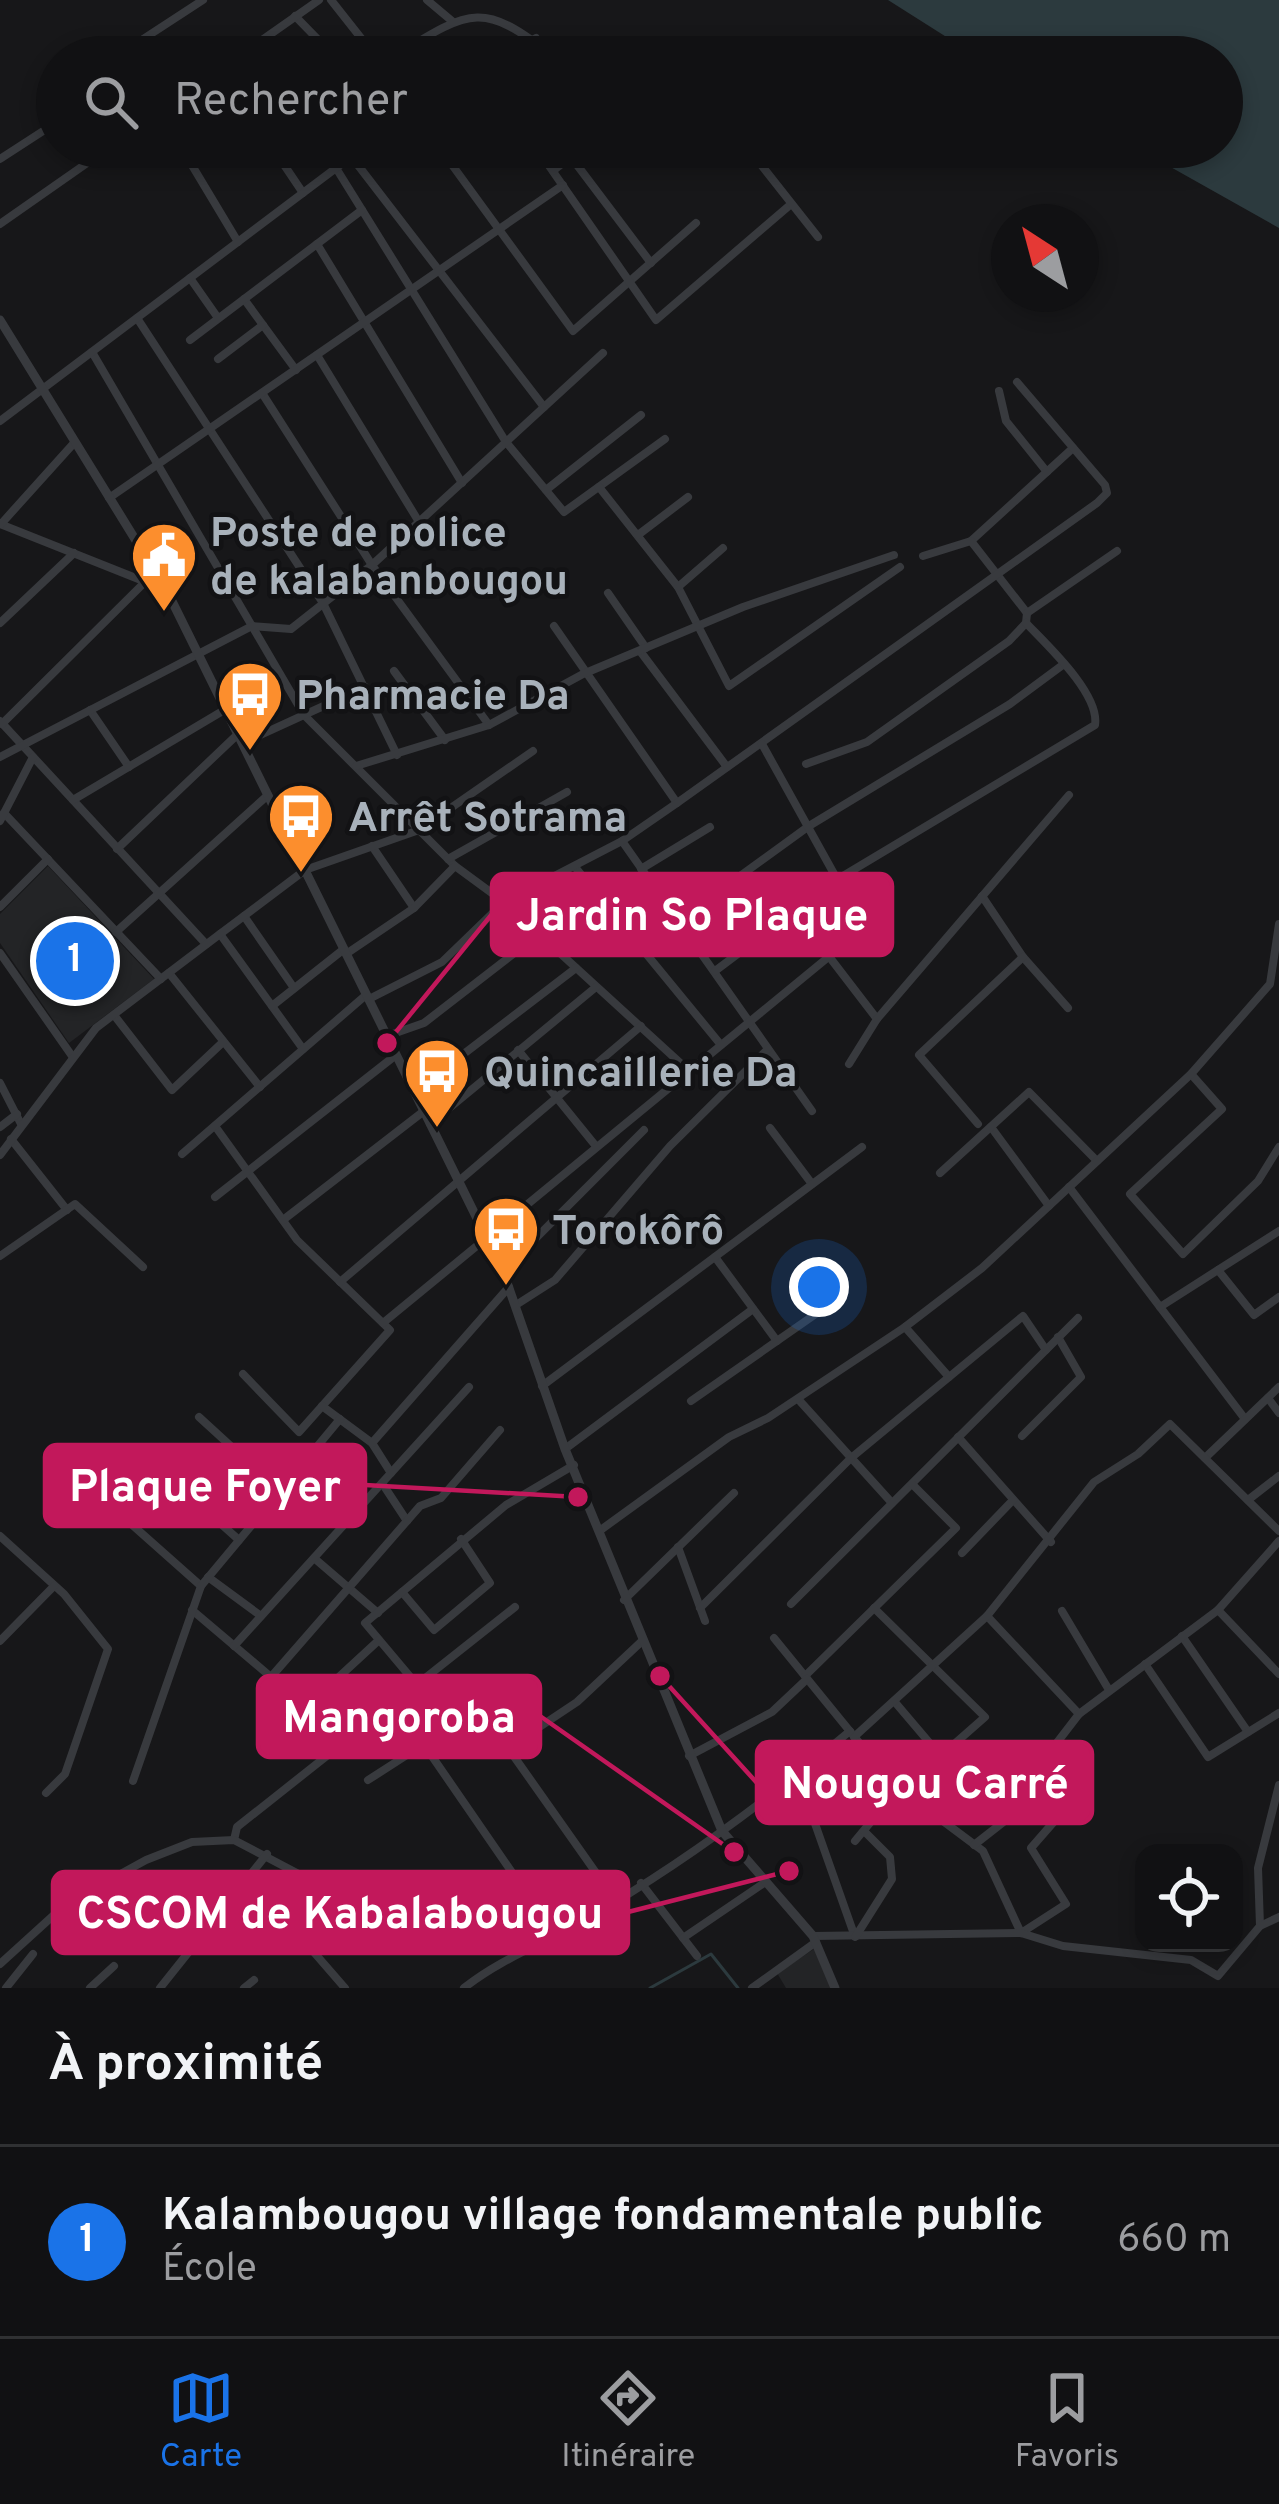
<!DOCTYPE html>
<html lang="fr">
<head>
<meta charset="utf-8">
<style>
	body { margin:0; font-family:Overpass,sans-serif; background:#1e1f21; color:#f1f3f6 }
	.controls { position:absolute; right:36px; bottom:36px; display:grid; overflow:hidden; border-radius:24px; box-shadow:0 6px 18px #0003 }
	.controls button { width:108px; height:108px; display:grid; place-items:center; padding:0; border:0; border-bottom:3px solid #303133; background:#111113; color:#f1f3f6; font:60px sans-serif }
	.compass { position:absolute; left:991px; top:204px; width:108px; height:108px; border-radius:50%; background:#111113; box-shadow:0 6px 18px #0003; rotate:324deg }
	.you { position:absolute; left:819px; top:1287px; width:42px; height:42px; margin:-30px; border:9px solid #fff; border-radius:50%; background:#1a73e8; box-shadow:0 0 0 18px #1a73e833 }
	.badge { display:grid; place-items:center; width:78px; height:78px; border-radius:50%; background:#1a73e8; color:#fff; font-size:39px; font-weight:700 }
	.pin { position:absolute; translate:-50% -50%; border:6px solid #fff; box-shadow:0 3px 12px #0006 }
	.list { margin:0; padding:0; list-style:none }
	h2 { display:flex; justify-content:space-between; align-items:center; height:156px; margin:0; padding:0 48px; font-size:51px }
	h2 small { font-size:39px; font-weight:400; color:#9c9da0 }
	.list li { display:grid; grid-template-columns:78px 1fr auto; gap:36px; align-items:center; box-sizing:border-box; height:192px; padding:0 48px; border-top:3px solid #303133 }
	.list b { display:block; font-size:45px; white-space:nowrap }
	.list p { margin:0; font-size:39px; white-space:nowrap; color:#9c9da0 }
	.list em { font-size:39px; font-style:normal; color:#9c9da0 }
	.icon { flex:none; width:66px; height:66px; fill:none; stroke:currentColor; stroke-width:2; stroke-linecap:round; stroke-linejoin:round }
	.map { position:relative; flex:none; width:1279px; height:1988px; overflow:hidden }
	.search { position:absolute; background:#111113; box-shadow:0 6px 18px #0003; left:36px; right:36px; top:36px; height:132px; display:flex; align-items:center; gap:30px; box-sizing:border-box; padding:0 42px; border-radius:66px; color:#9c9da0; font-size:45px }
	.sheet { height:348px; background:#111113 }
	nav { display:flex; justify-content:space-around; align-items:center; box-sizing:border-box; height:168px; border-top:3px solid #303133; background:#111113; font-size:33px; color:#9c9da0 }
	nav a { display:grid; justify-items:center; gap:6px }
	nav .on { color:#1a73e8 }
	.map>svg:first-child { display:block }
	.built { fill:#232426 }
	.water { fill:#2c3a3e }
	.lines { fill:none; stroke-linecap:round; stroke-linejoin:round }
	.stream { stroke:#2c3a3e; stroke-width:3 }
	.minor { stroke:#383a3e; stroke-width:8 }
	.tertiary { stroke:#383a3e; stroke-width:9 }
	.labels { text-anchor:middle; stroke-width:9; stroke-linejoin:round; paint-order:stroke }
	.poi-label { font-size:42px; font-weight:bold; fill:#a8b1ba; stroke:#121214; text-anchor:start }
	.leader { fill:none; stroke:#c2185b; stroke-width:4.5 }
	.callout-dot { fill:#c2185b; stroke:#121214; stroke-width:4.5 }
	.callout { fill:#c2185b; stroke:#c2185b; stroke-width:4.5 }
	.callout-label { font-size:45px; text-anchor:middle; font-weight:bold; fill:#fff }
</style>
</head>
<body>
<div class="map">
<svg width="1279" height="1988" viewBox="0 0 1279 1988">
	<rect width="100%" height="100%" fill="#171719"/>
	<!-- built -->
	<g class="built">
		<polygon points="48,866 154,979 69,1043 0,943 0,914"/>
		<polygon points="814,1949 831,1988 786,1988 777,1973"/>
	</g>
	<!-- water -->
	<polygon class="water" points="888,0 1279,0 1279,228 1135,147 1222,147 1222,57 978,57"/>
	<g class="lines">
		<!-- stream -->
		<polyline class="stream" points="650,1988 711,1954 738,1988"/>
		<!-- minor -->
		<g class="minor">
			<polyline points="331,0 376,57"/>
			<polyline points="427,0 452,21"/>
			<polyline points="295,16 335,57"/>
			<polyline points="126,57 134,45 203,0"/>
			<polyline points="238,57 319,0"/>
			<path d="M393 57C471 9 482 0 554 57"/>
			<polyline points="502,57 536,38"/>
			<polyline points="181,147 238,242"/>
			<polyline points="272,147 303,193"/>
			<polyline points="344,147 544,407"/>
			<polyline points="439,147 573,331 696,223"/>
			<polyline points="536,147 656,320 790,205"/>
			<polyline points="747,147 818,237"/>
			<polyline points="571,157 651,263"/>
			<polyline points="0,159 57,122"/>
			<polyline points="336,168 506,442 564,512 665,439"/>
			<polyline points="553,171 583,147"/>
			<polyline points="0,224 110,147"/>
			<polyline points="317,244 462,483"/>
			<polyline points="190,278 218,318"/>
			<polyline points="244,299 296,370"/>
			<polyline points="137,318 323,603 397,755"/>
			<polyline points="190,340 362,210"/>
			<polyline points="92,352 304,715 455,866 504,902 689,1071"/>
			<polyline points="317,355 419,522"/>
			<polyline points="218,359 263,325"/>
			<polyline points="999,391 1006,421 1047,472"/>
			<polyline points="262,393 372,565 489,725"/>
			<polyline points="0,421 364,147"/>
			<polyline points="599,487 678,587 729,686 900,567"/>
			<polyline points="546,490 641,415"/>
			<polyline points="109,498 563,185"/>
			<polyline points="0,524 166,590"/>
			<polyline points="1,524 74,443"/>
			<polyline points="638,535 688,497"/>
			<polyline points="971,541 1073,448"/>
			<polyline points="923,556 971,541 1027,613 1117,551"/>
			<polyline points="678,587 723,548"/>
			<polyline points="608,593 646,648"/>
			<polyline points="0,623 74,553"/>
			<polyline points="554,626 677,803"/>
			<polyline points="640,651 727,767"/>
			<polyline points="394,671 445,740"/>
			<polyline points="90,710 129,767"/>
			<polyline points="0,721 206,944"/>
			<polyline points="2,724 145,582"/>
			<polyline points="243,743 365,687"/>
			<polyline points="0,757 252,626 291,629 372,565 603,353"/>
			<polyline points="806,764 867,742 1009,641 1026,623 1027,613"/>
			<polyline points="356,766 489,725 583,674 743,607 894,555"/>
			<polyline points="73,800 226,709"/>
			<polyline points="4,813 161,979"/>
			<polyline points="0,821 33,757"/>
			<polyline points="622,841 812,1111"/>
			<polyline points="372,846 414,908"/>
			<polyline points="117,849 238,734"/>
			<polyline points="448,859 567,792"/>
			<polyline points="575,867 721,1045"/>
			<polyline points="641,869 710,827"/>
			<polyline points="982,896 1023,957 1068,1008"/>
			<polyline points="0,907 48,859"/>
			<polyline points="244,916 294,988"/>
			<polyline points="678,921 809,826 1010,704 1064,664"/>
			<polyline points="116,932 268,795"/>
			<polyline points="220,934 303,1049"/>
			<polyline points="0,953 72,1056"/>
			<polyline points="346,954 414,908 455,866"/>
			<polyline points="831,959 877,1019"/>
			<path d="M715 971 838 879 1095 725C1100 694 1047 645 1026 623"/>
			<polyline points="169,973 260,1087"/>
			<polyline points="369,999 442,962 504,902 622,841 677,803 1097,503 1107,493 1105,485 1017,382"/>
			<polyline points="272,1006 344,949"/>
			<polyline points="114,1015 172,1090 223,1042"/>
			<polyline points="387,1036 424,1023 539,934"/>
			<polyline points="518,1050 595,1145"/>
			<polyline points="849,1064 877,1019 1069,795"/>
			<polyline points="1191,1074 1222,1109 1130,1194 1183,1254 1258,1181 1279,1147"/>
			<polyline points="0,1083 21,1124"/>
			<polyline points="414,1092 576,968"/>
			<polyline points="430,1124 596,987"/>
			<polyline points="978,1124 919,1055 1023,957"/>
			<polyline points="215,1126 297,1240 390,1330 299,1432 243,1374"/>
			<polyline points="0,1127 17,1114"/>
			<polyline points="991,1127 1049,1206"/>
			<polyline points="770,1128 812,1184"/>
			<polyline points="11,1139 67,1210"/>
			<polyline points="182,1154 366,995"/>
			<polyline points="0,1155 96,1028 220,934 305,870 419,830 533,751"/>
			<polyline points="940,1173 1029,1092 1097,1161"/>
			<polyline points="1069,1187 1245,1419"/>
			<polyline points="215,1197 396,1055"/>
			<polyline points="283,1220 424,1111"/>
			<polyline points="0,1256 75,1204 143,1267"/>
			<polyline points="715,1257 777,1341"/>
			<polyline points="1218,1270 1254,1315 1279,1297"/>
			<polyline points="503,1271 644,1130"/>
			<polyline points="340,1282 641,1026"/>
			<polyline points="516,1305 555,1280 670,1146 768,1049"/>
			<polyline points="1160,1307 1279,1231"/>
			<polyline points="383,1323 854,936 858,917 762,744"/>
			<polyline points="905,1327 949,1377"/>
			<polyline points="542,1386 862,1147"/>
			<polyline points="1268,1398 1279,1413"/>
			<polyline points="798,1399 892,1503"/>
			<polyline points="691,1401 820,1311"/>
			<polyline points="322,1406 372,1443 391,1473"/>
			<polyline points="199,1417 280,1491"/>
			<polyline points="1022,1436 1081,1377 1058,1337"/>
			<polyline points="958,1437 1051,1542"/>
			<polyline points="372,1443 509,1287"/>
			<polyline points="565,1449 753,1309"/>
			<polyline points="1205,1458 1279,1387"/>
			<polyline points="155,1465 239,1540"/>
			<polyline points="382,1483 407,1521"/>
			<polyline points="1248,1500 1279,1476"/>
			<polyline points="112,1507 201,1586"/>
			<polyline points="602,1529 729,1437 768,1418 905,1327 982,1268 1191,1074 1270,984 1279,924"/>
			<polyline points="0,1536 64,1594 108,1649 65,1774 46,1793"/>
			<polyline points="678,1547 705,1621"/>
			<polyline points="962,1553 1013,1500"/>
			<polyline points="314,1558 378,1613"/>
			<polyline points="208,1577 261,1616"/>
			<polyline points="402,1592 434,1630 490,1583 461,1539"/>
			<polyline points="624,1600 734,1493"/>
			<polyline points="791,1604 1078,1318"/>
			<polyline points="700,1608 851,1458 1023,1316 1046,1350"/>
			<polyline points="874,1608 985,1717 952,1746 892,1783"/>
			<polyline points="192,1610 271,1677 420,1506 441,1498 500,1430"/>
			<polyline points="1218,1610 1279,1674"/>
			<polyline points="1062,1611 1109,1690"/>
			<polyline points="987,1616 1079,1714"/>
			<polyline points="1182,1636 1248,1732"/>
			<polyline points="774,1638 892,1783 983,1851 1021,1933 1066,1904 1031,1848 1086,1785 1048,1759"/>
			<polyline points="0,1641 54,1586"/>
			<polyline points="234,1646 469,1387"/>
			<polyline points="1145,1664 1208,1757 1279,1713"/>
			<polyline points="805,1676 956,1528 912,1484"/>
			<polyline points="418,1686 365,1623 506,1505 574,1465"/>
			<polyline points="894,1701 939,1754"/>
			<polyline points="396,1704 531,1900"/>
			<polyline points="477,1704 611,1894"/>
			<polyline points="277,1734 379,1640"/>
			<polyline points="854,1737 987,1616 1094,1482 1138,1454 1170,1424 1279,1531"/>
			<polyline points="508,1748 577,1702 641,1642"/>
			<polyline points="689,1756 772,1712 807,1679"/>
			<polyline points="794,1778 807,1801 855,1937"/>
			<polyline points="368,1780 424,1744"/>
			<polyline points="133,1781 201,1586 340,1419"/>
			<polyline points="234,1840 237,1827 515,1607"/>
			<polyline points="855,1841 899,1788"/>
			<polyline points="974,1845 1020,1809 1045,1774 1049,1753 1079,1714 1218,1610 1279,1541"/>
			<polyline points="641,1883 697,1956"/>
			<polyline points="1260,1926 1258,1868 1279,1785"/>
			<polyline points="813,1936 1021,1933 1063,1946 1191,1960 1218,1976 1260,1926 1279,1917"/>
			<polyline points="856,1936 892,1879 890,1857 864,1831"/>
			<polyline points="683,1938 764,1883"/>
			<polyline points="305,1942 345,1988"/>
			<polyline points="0,1964 66,1904 146,1860 192,1842 234,1840 333,1892 411,1911 621,1896"/>
			<polyline points="6,1988 33,1954"/>
			<polyline points="90,1988 114,1966"/>
			<polyline points="160,1988 267,1854"/>
			<polyline points="244,1988 254,1980"/>
			<path d="M464 1988C502 1958 543 1944 585 1920 679 1866 767 1801 850 1731"/>
			<polyline points="752,1988 816,1942"/>
		</g>
		<!-- tertiary -->
		<polyline class="tertiary" points="0,320 167,591 503,1271 565,1449 722,1831 813,1936 835,1988"/>
	</g>
	<!-- icons -->
	<defs>
		<symbol id="civic-pin" viewBox="-11 -11 22 30"><path d="M0 17L-7.5 6A9.5 9.5 0 1 1 7.5 6Z" fill="#fc8e2d" stroke="#121214"/><path d="M-.6-6.5H3V-4.5H.6V-3L4-1V1h2V6H-6V1h2V-1L-.6-3ZM-1.2 2.5V6h2.4V2.5Z" fill="#fff"/></symbol>
		<symbol id="bus-pin" viewBox="-11 -11 22 30"><path d="M0 17L-7.5 6A9.5 9.5 0 1 1 7.5 6Z" fill="#fc8e2d" stroke="#121214"/><path d="M-5-6H5V4H4V6H2V4H-2V6H-4V4H-5ZM-3.5-4V0h7V-4ZM-3.5 1.2v1.5H-2V1.2ZM2 1.2v1.5H3.5V1.2Z" fill="#fff"/></symbol>
	</defs>
	<g fill-rule="evenodd">
		<use href="#civic-pin" x="126" y="517" width="76" height="104"/>
		<use href="#bus-pin" x="212" y="656" width="76" height="104"/>
		<use href="#bus-pin" x="263" y="778" width="76" height="104"/>
		<use href="#bus-pin" x="399" y="1033" width="76" height="104"/>
		<use href="#bus-pin" x="468" y="1191" width="76" height="104"/>
	</g>
	<g class="labels">
		<!-- poi labels -->
		<g class="poi-label">
			<text x="210" y="546">Poste de police<tspan x="210" dy="48">de kalabanbougou</tspan></text>
			<text x="296" y="709">Pharmacie Da</text>
			<text x="348" y="831">Arrêt Sotrama</text>
			<text x="484" y="1086">Quincaillerie Da</text>
			<text x="552" y="1244">Torokôrô</text>
		</g>
	</g>
	<!-- callouts -->
	<path class="leader" d="M387 1043L492 914M578 1497L365 1485M734 1852L540 1716M660 1676L757 1783M789 1871L628 1912"/>
	<g class="callout-dot">
		<circle cx="387" cy="1043" r="12"/>
		<circle cx="578" cy="1497" r="12"/>
		<circle cx="734" cy="1852" r="12"/>
		<circle cx="660" cy="1676" r="12"/>
		<circle cx="789" cy="1871" r="12"/>
	</g>
	<g class="callout">
		<rect x="492" y="874" width="400" height="81" rx="12"/>
		<rect x="45" y="1445" width="320" height="81" rx="12"/>
		<rect x="258" y="1676" width="282" height="81" rx="12"/>
		<rect x="757" y="1742" width="335" height="81" rx="12"/>
		<rect x="53" y="1872" width="575" height="81" rx="12"/>
	</g>
	<g class="callout-label">
		<text x="692" y="930">Jardin So Plaque</text>
		<text x="205" y="1501">Plaque Foyer</text>
		<text x="399" y="1732">Mangoroba</text>
		<text x="925" y="1798">Nougou Carré</text>
		<text x="340" y="1928">CSCOM de Kabalabougou</text>
	</g>
</svg>
<div class="controls">
<button><svg class="icon" aria-label="locate" viewBox="0 0 24 24"><circle cx="12" cy="12" r="6"/><path d="M12 2v4M12 18v4M2 12h4M18 12h4"/></svg></button>
</div>
<svg class="compass" viewBox="-18 -18 36 36"><path d="M0-13l5 13h-10z" fill="#e53935"/><path d="M0 13l5-13h-10z" fill="#9c9da0"/></svg>
<div class="you"></div>
<div class="pin badge" style="left:75px;top:961px">1</div>
<div class="search"><svg class="icon" aria-label="search" viewBox="0 0 24 24"><circle cx="10" cy="10" r="6"/><path d="M15 15l6 6"/></svg>Rechercher</div>
</div>
<section class="sheet">
<h2>À proximité<small></small></h2>
<ul class="list">
<li><span class="badge">1</span><div><b>Kalambougou village fondamentale public</b><p>École</p></div><em>660 m</em></li>
</ul>
</section>
<nav>
<a class="on"><svg class="icon" aria-label="map" viewBox="0 0 24 24"><path d="M3 6l6-2 6 2 6-2v14l-6 2-6-2-6 2zM9 4v14M15 6v14"/></svg>Carte</a>
<a><svg class="icon" aria-label="directions" viewBox="0 0 24 24"><path d="M12 3l9 9-9 9-9-9zM9 14v-3h6M13 9l2 2-2 2"/></svg>Itinéraire</a>
<a><svg class="icon" aria-label="saved" viewBox="0 0 24 24"><path d="M7 4h10v16l-5-4-5 4z"/></svg>Favoris</a>
</nav>
</body>
</html>
